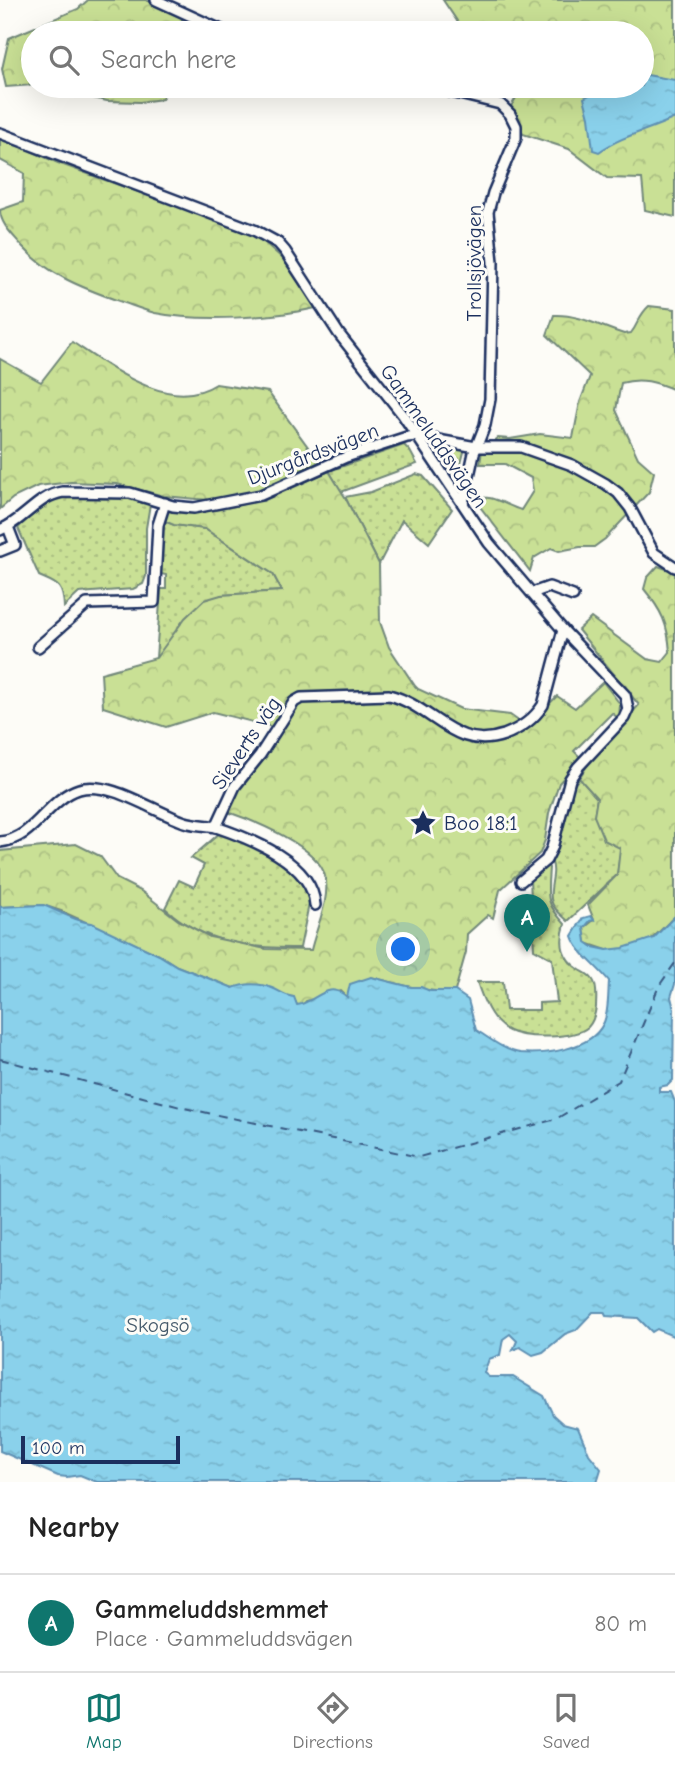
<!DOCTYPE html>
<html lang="en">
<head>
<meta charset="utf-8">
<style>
	body { margin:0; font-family:"Comic Neue",sans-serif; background:#f6f6f6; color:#222 }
	.scale { position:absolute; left:21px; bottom:18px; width:159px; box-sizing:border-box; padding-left:7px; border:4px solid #1b2f5e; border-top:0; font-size:19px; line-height:24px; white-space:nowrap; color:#1b2f5e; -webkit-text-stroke:5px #fdfcf7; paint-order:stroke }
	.you { position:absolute; left:404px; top:950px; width:24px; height:24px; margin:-18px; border:5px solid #fff; border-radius:50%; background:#1a73e8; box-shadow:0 0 0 10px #1a73e833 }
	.badge { display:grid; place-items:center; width:46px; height:46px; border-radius:50%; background:#0f766e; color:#fff; font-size:23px; font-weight:700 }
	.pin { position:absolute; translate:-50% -58px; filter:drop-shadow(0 2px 4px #0008) }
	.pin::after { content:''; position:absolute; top:37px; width:24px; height:21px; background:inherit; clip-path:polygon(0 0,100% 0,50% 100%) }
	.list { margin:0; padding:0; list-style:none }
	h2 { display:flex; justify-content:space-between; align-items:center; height:91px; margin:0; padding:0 28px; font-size:30px }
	h2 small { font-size:23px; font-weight:400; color:#767676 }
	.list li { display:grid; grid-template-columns:46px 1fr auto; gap:21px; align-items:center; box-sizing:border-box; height:98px; padding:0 28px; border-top:2px solid #e0e0e0 }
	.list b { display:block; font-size:26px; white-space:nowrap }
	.list p { margin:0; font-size:23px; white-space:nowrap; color:#767676 }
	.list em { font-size:23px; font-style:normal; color:#767676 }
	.icon { flex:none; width:38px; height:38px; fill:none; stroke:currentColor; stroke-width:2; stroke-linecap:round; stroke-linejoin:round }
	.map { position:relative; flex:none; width:675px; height:1482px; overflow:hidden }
	.search { position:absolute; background:#fff; box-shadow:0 7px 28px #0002; left:21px; right:21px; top:21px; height:77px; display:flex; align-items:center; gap:18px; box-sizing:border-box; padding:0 24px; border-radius:38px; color:#767676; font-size:26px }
	.sheet { height:189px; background:#fff }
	nav { display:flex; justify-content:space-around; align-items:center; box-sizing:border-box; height:98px; border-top:2px solid #e0e0e0; background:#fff; font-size:19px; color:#767676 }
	nav a { display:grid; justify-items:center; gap:4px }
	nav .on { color:#0f766e }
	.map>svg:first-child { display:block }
	.grass { fill:url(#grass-dots); stroke:#72887a; stroke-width:2 }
	.forest { fill:url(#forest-crowns); stroke:#72887a; stroke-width:2 }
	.water { fill:url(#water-ripples); stroke:#5e90b3; stroke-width:2 }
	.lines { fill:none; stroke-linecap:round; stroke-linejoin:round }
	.ferry { stroke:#375881; stroke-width:2; stroke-dasharray:9 7; stroke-linecap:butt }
	.minor-casing { stroke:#1b2f5e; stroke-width:14 }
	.minor { stroke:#fdfcf7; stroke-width:9 }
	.labels { text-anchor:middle; stroke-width:6; stroke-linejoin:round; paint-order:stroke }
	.street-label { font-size:21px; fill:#1b2f5e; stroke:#fdfcf7 }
	.poi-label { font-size:21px; fill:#1b2f5e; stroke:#fdfcf7; text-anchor:start }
	.park-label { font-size:21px; fill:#465b6c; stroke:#fdfcf7 }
</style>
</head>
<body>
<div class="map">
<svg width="675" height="1482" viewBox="0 0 675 1482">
	<defs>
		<pattern id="grass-dots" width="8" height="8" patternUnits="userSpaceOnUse" patternTransform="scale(1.75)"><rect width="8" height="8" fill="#c9e095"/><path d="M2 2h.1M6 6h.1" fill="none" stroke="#acc083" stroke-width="1.8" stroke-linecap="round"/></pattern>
		<pattern id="forest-crowns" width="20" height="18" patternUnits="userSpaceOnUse" patternTransform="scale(1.75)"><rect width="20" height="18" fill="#c9e095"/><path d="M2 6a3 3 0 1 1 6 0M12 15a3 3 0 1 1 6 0" fill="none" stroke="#acc083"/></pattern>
		<pattern id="water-ripples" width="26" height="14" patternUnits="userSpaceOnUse" patternTransform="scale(1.75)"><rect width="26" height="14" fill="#8ad1eb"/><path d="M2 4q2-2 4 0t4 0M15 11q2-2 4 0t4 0" fill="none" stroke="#76b4cc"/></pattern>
	</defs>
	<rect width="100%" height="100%" fill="#fdfcf7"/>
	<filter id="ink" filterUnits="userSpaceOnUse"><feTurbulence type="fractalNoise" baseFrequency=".0143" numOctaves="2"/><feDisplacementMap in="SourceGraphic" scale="14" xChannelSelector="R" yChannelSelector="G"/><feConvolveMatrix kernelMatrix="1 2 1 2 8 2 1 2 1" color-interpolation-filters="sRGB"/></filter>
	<g filter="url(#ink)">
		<!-- grass -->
		<g class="grass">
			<polygon points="432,443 465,448 457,479"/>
			<polygon points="404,445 410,451 417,464 341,492 329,471"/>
			<polygon points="416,474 423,476 452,509 429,543 402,520 379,564 345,497 371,492"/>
			<path d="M60 496C82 497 134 491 150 504L146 528V576L143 584 133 589 79 593 64 607C63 584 57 584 39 576L18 528 49 499Z"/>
			<polygon points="162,520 174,525 205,529 273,574 282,591 221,595 156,658 161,589 166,589 166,575 161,574"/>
			<path d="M579 778 597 798 594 816 621 848 617 875 568 921C562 915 552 908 551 899 549 885 557 873 551 860 564 834 561 802 579 778Z"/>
			<path d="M221 832C254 845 293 861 311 894L300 948C250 949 203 943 165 908L179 880 194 887 204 865 191 858Z"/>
			<path d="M547 864 549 868C547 897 545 903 565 924 559 944 562 959 580 970 585 973 590 975 593 980 598 987 596 999 596 1007 595 1014 593 1022 588 1027 574 1039 525 1039 509 1031 492 1023 482 998 477 982H503L506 1010H539V1003L557 1002 552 959 534 949 530 880Z"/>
		</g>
		<!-- forest -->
		<g class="forest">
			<polygon points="88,0 146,0 184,16 175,33 33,33 33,85 6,87 2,69 9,38 78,9"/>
			<polygon points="443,0 675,0 675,217 645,210 642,179 607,178 569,149 523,134 510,108 523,86 642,86 642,33 497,33 459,28 457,21"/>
			<polygon points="37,86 168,86 162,99 140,102 107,101"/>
			<path d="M0 137 58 163 255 234 282 258 316 308C272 318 199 322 155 313 143 310 131 305 119 301 83 288 48 275 22 246 14 236 0 224 0 210L23 202 24 173 0 160Z"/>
			<path d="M649 306 675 309V390C656 382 641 377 621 383L616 410 638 458 654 472 649 492 605 539 594 547H580L559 551 551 548 534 558 530 571 474 499C490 493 505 505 521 510L533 491 531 478 505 464H480L482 450 498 438 510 439 540 434 573 438 580 402 590 376 547 335 554 315C579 314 601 327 624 334L631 333C639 323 638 316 649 306Z"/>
			<path d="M72 342C110 367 170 414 216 384L268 392 319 462 269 489 208 500 164 496 117 484 71 482 38 486 13 498 0 509V359L41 382Z"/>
			<path d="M329 471 345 497 379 564 380 622 389 647 415 686 418 689 461 709 510 715 527 727 557 696 575 708 603 682 620 704 619 719 612 713 574 751 581 758 559 783 549 813 545 840 540 853 500 890 493 918 488 915 467 934 466 952 455 991C427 993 398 984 371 977L347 997 341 991 306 1001 303 1005H297L293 997 286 996 271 988H233L177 966 159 955 61 911 43 905 0 907V851L76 844 100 856 117 879 141 891 178 920 210 937 266 949 311 950C316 928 331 898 325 876 318 846 254 821 228 812L237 791 264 758 281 729 213 712 166 727 103 707 101 673 156 658 185 618 204 600 221 595 282 591 273 574 205 529 174 525 162 520 168 507C215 523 285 490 329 471Z"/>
			<path d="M658 566 675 572V916L652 939 623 949 607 950 586 943 584 928 594 920 588 905 617 875 620 848 604 840 594 816 597 798 579 778 593 757 639 705 578 630 591 618 647 659 662 662 670 652C668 624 662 611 644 589L647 578Z"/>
		</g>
		<!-- water -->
		<g class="water">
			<path d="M647 75 675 80V118C650 130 623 135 599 152L593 150 589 117 584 98 605 86H642V76Z"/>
			<path d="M43 905C57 910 79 923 92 923L159 955 177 966 233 988C245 983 260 983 272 988 280 991 285 996 294 997L297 1005C316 1003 327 979 347 997L350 984 371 977 411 987H421L430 991H455L468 1000 476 1030C489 1038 505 1051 520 1053 546 1055 591 1049 603 1024 609 1014 608 993 609 981 597 966 577 952 572 936L583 918 591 916 594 920 590 921 584 928 586 942 593 947 607 950 623 948 654 938 675 916V984L671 997 674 1009 673 1080 668 1085 659 1087V1092H671L675 1102V1337L657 1329 652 1332 638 1318 606 1316 604 1312H593L576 1330 565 1334 543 1352 533 1355 520 1347 513 1350 517 1341 510 1334 503 1339 500 1355 489 1359 484 1373 489 1377H513L544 1396 553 1415 563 1424 578 1428 589 1454 601 1469 597 1482H97L80 1475 67 1477 58 1476 0 1451V907Z"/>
		</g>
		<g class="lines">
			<!-- ferry -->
			<polyline class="ferry" points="0,1059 184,1108 419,1157 556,1119 619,1081 659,986 675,963"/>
			<defs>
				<g id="minor">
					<polyline points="156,0 228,33"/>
					<polyline points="427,86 500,104 510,114 516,126 516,138 493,193 488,212 493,262 490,399 485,425 474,453 463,503"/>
					<polyline points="0,133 254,230 278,243 285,251 339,334 403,415 489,543 563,630 625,695 628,709 624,718 578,767 570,779 552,848 546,860 521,881"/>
					<path d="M0 530C24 521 37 496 63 492L130 493 173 506 194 508 261 495 346 457 407 437 416 436 476 447H521L572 465 606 484 618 493 630 508 654 553 675 567"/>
					<polyline points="0,551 15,545 8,527"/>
					<polyline points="532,593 549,587 573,596"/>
					<polyline points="38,647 87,604 154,602 158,525 165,503"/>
					<path d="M216 827C251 839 312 862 315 905"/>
					<path d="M0 842C35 839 47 799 79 789 110 780 154 812 185 822 194 825 206 825 216 827L235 786 260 755 294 702 301 698 389 695C433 706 454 752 504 735 520 729 534 719 543 705L563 630"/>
				</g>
			</defs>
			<!-- minor casing -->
			<use href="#minor" class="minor-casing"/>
			<!-- minor -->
			<use href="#minor" class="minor"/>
		</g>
	</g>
	<!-- icons -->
	<defs>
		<symbol id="sight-bare" viewBox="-9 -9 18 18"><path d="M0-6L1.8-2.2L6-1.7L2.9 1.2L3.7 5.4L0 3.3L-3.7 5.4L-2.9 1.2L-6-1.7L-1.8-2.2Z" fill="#1b2f5e" stroke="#fdfcf7" stroke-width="2.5" paint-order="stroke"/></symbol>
	</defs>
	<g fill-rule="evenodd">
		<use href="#sight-bare" x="404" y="804" width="38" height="38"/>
	</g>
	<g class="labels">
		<!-- street labels -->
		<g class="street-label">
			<text transform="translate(474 263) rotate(-90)" y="7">Trollsjövägen</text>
			<text transform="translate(434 436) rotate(55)" y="7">Gammeluddsvägen</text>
			<text transform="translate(313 454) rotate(-21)" y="7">Djurgårdsvägen</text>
			<text transform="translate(246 743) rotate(-56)" y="7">Sieverts väg</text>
		</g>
		<!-- poi labels -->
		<g class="poi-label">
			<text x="444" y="830">Boo 18:1</text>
		</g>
		<!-- park labels -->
		<g class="park-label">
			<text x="158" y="1332">Skogsö</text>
		</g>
	</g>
</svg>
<div class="scale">100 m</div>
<div class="you"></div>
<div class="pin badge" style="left:527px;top:952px">A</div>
<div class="search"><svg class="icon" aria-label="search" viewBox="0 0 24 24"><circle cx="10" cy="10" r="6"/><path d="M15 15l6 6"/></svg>Search here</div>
</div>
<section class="sheet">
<h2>Nearby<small></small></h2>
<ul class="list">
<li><span class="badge">A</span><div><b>Gammeluddshemmet</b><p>Place · Gammeluddsvägen</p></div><em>80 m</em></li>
</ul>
</section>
<nav>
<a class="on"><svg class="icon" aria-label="map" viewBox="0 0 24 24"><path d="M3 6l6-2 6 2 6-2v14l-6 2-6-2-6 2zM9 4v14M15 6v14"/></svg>Map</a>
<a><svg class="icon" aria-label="directions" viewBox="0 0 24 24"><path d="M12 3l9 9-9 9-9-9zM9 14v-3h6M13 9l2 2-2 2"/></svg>Directions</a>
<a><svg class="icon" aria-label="saved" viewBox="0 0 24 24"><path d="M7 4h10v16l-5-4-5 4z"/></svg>Saved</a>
</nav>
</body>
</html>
